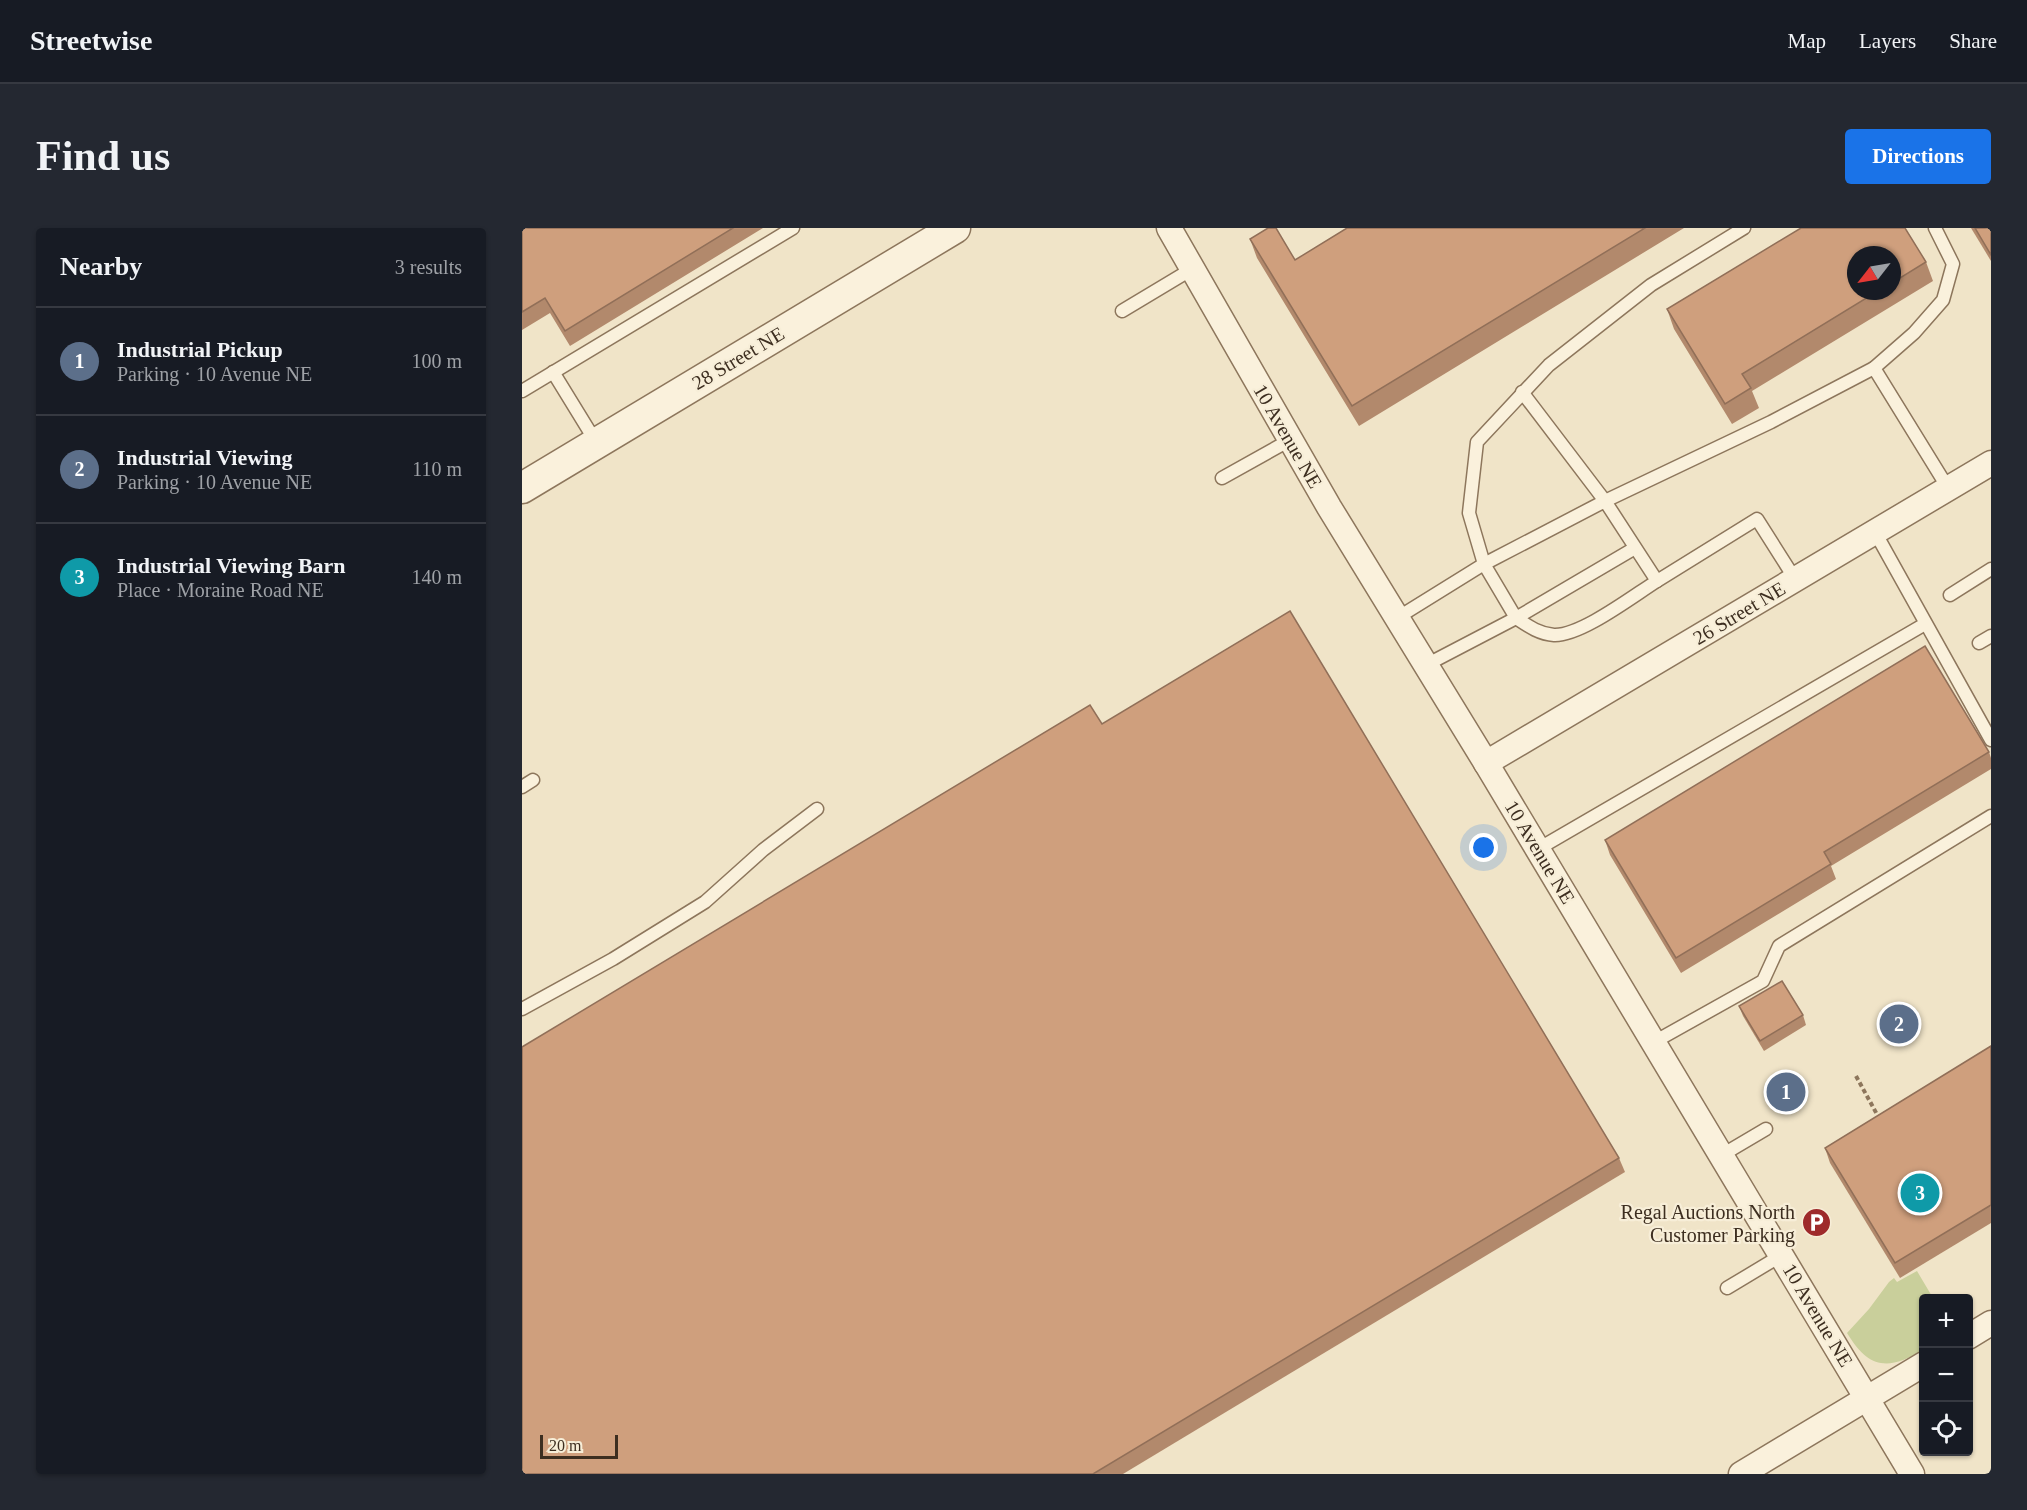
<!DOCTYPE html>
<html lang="en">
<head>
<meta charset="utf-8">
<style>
	body { margin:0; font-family:"Times New Roman",serif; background:#242831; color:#f1f3f6 }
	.controls { position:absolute; right:18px; bottom:18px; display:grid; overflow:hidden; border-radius:6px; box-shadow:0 2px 4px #0004 }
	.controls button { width:54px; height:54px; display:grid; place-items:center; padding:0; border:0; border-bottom:2px solid #363941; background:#171b24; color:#f1f3f6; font:30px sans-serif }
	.compass { position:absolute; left:1325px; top:18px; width:54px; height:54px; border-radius:50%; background:#171b24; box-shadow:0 2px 4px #0004; rotate:239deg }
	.scale { position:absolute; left:18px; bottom:15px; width:78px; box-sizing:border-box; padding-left:6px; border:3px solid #3d2e20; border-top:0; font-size:16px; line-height:21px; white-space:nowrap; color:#3d2e20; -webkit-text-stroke:4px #f7eed8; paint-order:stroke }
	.you { position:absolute; left:962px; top:620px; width:21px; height:21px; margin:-15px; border:4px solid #fff; border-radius:50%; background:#1a73e8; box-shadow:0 0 0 9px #1a73e833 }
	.badge { display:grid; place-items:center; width:39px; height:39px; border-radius:50%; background:#1a73e8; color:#fff; font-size:20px; font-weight:700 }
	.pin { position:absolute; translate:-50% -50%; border:3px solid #fff; box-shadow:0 2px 6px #0006 }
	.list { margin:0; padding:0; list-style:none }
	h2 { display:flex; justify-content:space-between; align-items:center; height:78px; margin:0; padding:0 24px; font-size:26px }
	h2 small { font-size:20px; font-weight:400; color:#9ea1a6 }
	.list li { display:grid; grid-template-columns:39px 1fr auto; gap:18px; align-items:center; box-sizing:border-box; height:108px; padding:0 24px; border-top:2px solid #363941 }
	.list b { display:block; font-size:22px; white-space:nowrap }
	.list p { margin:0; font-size:20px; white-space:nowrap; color:#9ea1a6 }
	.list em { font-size:20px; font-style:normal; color:#9ea1a6 }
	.icon { flex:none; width:33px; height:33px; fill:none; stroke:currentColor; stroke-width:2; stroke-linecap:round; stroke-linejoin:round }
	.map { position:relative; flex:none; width:1469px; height:1246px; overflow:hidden; border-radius:6px }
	header { display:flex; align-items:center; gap:36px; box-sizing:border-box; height:84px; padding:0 30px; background:#171b24; border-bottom:2px solid #363941 }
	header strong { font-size:28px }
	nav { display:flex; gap:33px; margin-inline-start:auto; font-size:21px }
	.intro { display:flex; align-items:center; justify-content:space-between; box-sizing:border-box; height:144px; padding:0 36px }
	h1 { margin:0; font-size:42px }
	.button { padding:15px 27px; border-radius:6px; background:#1a73e8; color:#fff; font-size:21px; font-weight:700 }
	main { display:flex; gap:36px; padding:0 36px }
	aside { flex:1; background:#171b24; border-radius:6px; box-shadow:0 2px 4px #0004 }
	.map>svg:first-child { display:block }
	.green { fill:#c9cf9b }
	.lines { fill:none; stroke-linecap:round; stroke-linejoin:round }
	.service-casing { stroke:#8d765c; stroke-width:15 }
	.minor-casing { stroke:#8d765c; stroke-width:27 }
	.tertiary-casing { stroke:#8d765c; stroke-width:33 }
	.path { stroke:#8d765c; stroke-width:4; stroke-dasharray:4.5 3; stroke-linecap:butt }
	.service { stroke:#faf1dc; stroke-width:12 }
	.minor { stroke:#faf1dc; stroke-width:24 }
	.tertiary { stroke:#faf1dc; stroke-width:30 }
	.wall { fill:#b2896c; fill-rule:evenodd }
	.building { fill:#cf9f7d; stroke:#916f58; stroke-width:1.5 }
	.labels { text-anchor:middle; stroke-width:4.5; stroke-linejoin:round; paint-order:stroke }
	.street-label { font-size:20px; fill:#3d2e20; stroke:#f7eed8 }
	.poi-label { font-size:20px; fill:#3d2e20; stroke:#f7eed8; text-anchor:end }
</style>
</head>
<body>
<header>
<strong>Streetwise</strong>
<nav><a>Map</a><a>Layers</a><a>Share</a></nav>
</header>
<div class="intro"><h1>Find us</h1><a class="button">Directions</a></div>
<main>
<aside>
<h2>Nearby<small>3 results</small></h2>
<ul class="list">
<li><span class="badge" style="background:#5c6f8a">1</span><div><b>Industrial Pickup</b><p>Parking · 10 Avenue NE</p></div><em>100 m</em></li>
<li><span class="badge" style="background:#5c6f8a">2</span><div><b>Industrial Viewing</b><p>Parking · 10 Avenue NE</p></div><em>110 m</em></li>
<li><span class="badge" style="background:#0f9aa8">3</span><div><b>Industrial Viewing Barn</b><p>Place · Moraine Road NE</p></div><em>140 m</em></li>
</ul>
</aside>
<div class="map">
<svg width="1469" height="1246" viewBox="0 0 1469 1246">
	<rect width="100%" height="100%" fill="#f0e4c8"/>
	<!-- green -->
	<path class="green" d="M1395 1043 1411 1070H1402L1401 1122C1366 1143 1347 1141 1325 1105L1347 1081 1367 1054 1372 1050 1375 1054Z"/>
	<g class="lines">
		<defs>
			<g id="service">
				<polyline points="1413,0 1431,36 1421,72 1392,105 1352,140 1426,260"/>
				<polyline points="600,83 670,41"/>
				<polyline points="31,144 74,214"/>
				<polyline points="0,163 271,0"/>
				<polyline points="1000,164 1083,273 1249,194 1352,140"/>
				<polyline points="700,250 768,212"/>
				<polyline points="1353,304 1469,512"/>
				<path d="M1113 320 994 390C1006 398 1017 406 1032 407 1059 408 1111 368 1135 353"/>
				<polyline points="1428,367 1469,341"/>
				<polyline points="875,390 962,336 947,285 955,214 1027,137 1129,57 1222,0"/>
				<polyline points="1457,415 1469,408"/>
				<polyline points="904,437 994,390 962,336 1083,273 1135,353 1235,291 1273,351"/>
				<polyline points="0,559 11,552"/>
				<polyline points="1016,621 1403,396"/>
				<polyline points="0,781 91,731 183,674 241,622 295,581"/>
				<polyline points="1132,814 1241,753 1257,718 1469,588"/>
				<polyline points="1200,927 1244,901"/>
				<polyline points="1205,1060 1260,1027"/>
			</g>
			<g id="minor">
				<polyline points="647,0 807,279 964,535 1390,1246"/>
				<polyline points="964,535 1469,235"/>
				<polyline points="1446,1109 1469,1095"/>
				<polyline points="1219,1246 1402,1136"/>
			</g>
			<polyline id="tertiary" points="0,260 433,0"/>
		</defs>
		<!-- service casing -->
		<use href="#service" class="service-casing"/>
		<!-- minor casing -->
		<use href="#minor" class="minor-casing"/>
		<!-- tertiary casing -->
		<use href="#tertiary" class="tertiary-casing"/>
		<!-- path -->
		<polyline class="path" points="1334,848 1357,890"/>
		<!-- service -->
		<use href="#service" class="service"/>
		<!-- minor -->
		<use href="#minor" class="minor"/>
		<!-- tertiary -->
		<use href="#tertiary" class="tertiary"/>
	</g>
	<!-- wall -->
	<g class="wall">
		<polygon points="0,0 241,0 48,118 28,85 0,102"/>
		<polygon points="825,0 1162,0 837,198 735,30 728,11 773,32"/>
		<path d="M1279 0H1383L1404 34 1411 53 1230 163 1237 180 1210 196 1152 101 1145 81ZM1334 27H1370V63H1334Z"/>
		<polygon points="1449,0 1469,0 1469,33"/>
		<polygon points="1467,524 1469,530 1469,541 1309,638 1314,651 1159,745 1088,627 1083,612"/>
		<polygon points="1217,778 1281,787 1284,797 1242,823 1221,788"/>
		<polygon points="1469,818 1469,995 1378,1050 1308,935 1303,920"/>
		<polygon points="1097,930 1103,944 601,1246 0,1246"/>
	</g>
	<!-- building -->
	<g class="building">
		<polygon points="0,0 211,0 43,103 23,70 0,84"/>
		<polygon points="746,0 754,0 773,32 825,0 1123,0 830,178 728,11"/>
		<polygon points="1279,0 1383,0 1404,34 1370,55 1370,27 1334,27 1334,63 1356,63 1220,146 1229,160 1203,176 1145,81"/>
		<polygon points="1453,0 1469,0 1469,27"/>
		<polygon points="768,383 1097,930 571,1246 0,1246 0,819 568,477 580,496"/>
		<polygon points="1403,418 1467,524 1302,624 1309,636 1154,730 1083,612"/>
		<polygon points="1260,753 1281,787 1238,813 1217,778"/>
		<polygon points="1469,818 1469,977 1373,1035 1303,920"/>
	</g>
	<!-- icons -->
	<defs>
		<symbol id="parking-disc" viewBox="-11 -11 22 22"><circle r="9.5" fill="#9e2a2b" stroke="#f7eed8"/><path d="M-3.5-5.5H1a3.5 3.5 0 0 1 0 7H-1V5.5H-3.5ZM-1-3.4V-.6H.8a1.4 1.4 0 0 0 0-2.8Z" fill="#fff"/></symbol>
	</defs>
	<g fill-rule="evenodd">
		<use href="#parking-disc" x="1278" y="978" width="33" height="33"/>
	</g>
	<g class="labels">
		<!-- street labels -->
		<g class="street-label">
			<text transform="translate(216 130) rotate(-31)" y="7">28 Street NE</text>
			<text transform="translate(766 208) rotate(60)" y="7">10 Avenue NE</text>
			<text transform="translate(1217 385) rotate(-31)" y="7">26 Street NE</text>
			<text transform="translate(1018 624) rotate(59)" y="7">10 Avenue NE</text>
			<text transform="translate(1296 1087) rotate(59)" y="7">10 Avenue NE</text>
		</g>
		<!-- poi labels -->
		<g class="poi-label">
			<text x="1273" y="991">Regal Auctions North<tspan x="1273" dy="23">Customer Parking</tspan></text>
		</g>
	</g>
</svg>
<div class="controls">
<button>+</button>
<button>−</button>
<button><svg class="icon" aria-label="locate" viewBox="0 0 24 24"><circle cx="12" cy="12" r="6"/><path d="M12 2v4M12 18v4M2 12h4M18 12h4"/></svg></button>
</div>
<svg class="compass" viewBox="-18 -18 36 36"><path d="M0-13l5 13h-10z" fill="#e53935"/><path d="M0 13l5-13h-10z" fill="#9ea1a6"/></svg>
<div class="scale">20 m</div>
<div class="you"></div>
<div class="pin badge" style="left:1264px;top:864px;background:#5c6f8a">1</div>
<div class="pin badge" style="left:1377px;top:796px;background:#5c6f8a">2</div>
<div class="pin badge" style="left:1398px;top:965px;background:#0f9aa8">3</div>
</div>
</main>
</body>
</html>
